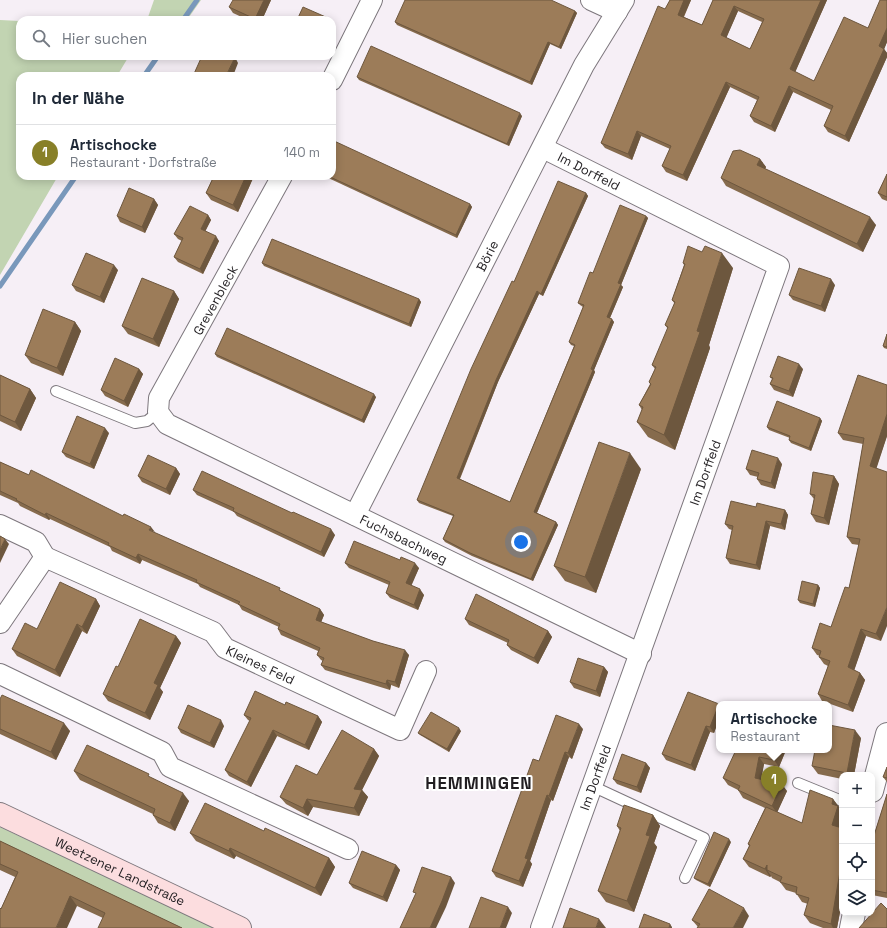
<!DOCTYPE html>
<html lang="de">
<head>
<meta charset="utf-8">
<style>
	body { margin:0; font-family:"Space Grotesk",sans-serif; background:#f2f2f3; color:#1f2937 }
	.controls { position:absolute; right:12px; bottom:12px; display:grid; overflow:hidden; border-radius:8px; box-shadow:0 2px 10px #0003 }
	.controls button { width:36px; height:36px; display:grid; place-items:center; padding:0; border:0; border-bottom:1px solid #e0e1e3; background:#fff; color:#1f2937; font:20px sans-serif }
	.you { position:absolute; left:521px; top:542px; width:14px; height:14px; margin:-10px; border:3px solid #fff; border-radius:50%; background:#1a73e8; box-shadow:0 0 0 6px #1a73e833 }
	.badge { display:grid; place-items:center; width:26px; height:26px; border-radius:50%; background:#888028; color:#fff; font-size:13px; font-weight:700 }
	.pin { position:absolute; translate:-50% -33px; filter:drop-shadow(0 1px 2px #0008) }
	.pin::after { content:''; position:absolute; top:21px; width:14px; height:12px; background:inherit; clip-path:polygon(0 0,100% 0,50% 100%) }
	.popup { position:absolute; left:716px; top:701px; width:116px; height:52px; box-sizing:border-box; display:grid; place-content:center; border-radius:8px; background:#fff; filter:drop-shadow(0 1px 3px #0005); font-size:13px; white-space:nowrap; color:#747a83 }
	.popup b { font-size:15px; color:#1f2937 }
	.popup::after { content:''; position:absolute; left:50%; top:100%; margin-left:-8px; border:8px solid transparent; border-top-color:#fff }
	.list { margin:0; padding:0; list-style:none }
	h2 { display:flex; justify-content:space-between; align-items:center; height:52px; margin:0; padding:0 16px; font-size:17px }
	h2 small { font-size:13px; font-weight:400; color:#747a83 }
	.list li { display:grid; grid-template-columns:26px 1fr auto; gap:12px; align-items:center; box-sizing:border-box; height:56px; padding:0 16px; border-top:1px solid #e0e1e3 }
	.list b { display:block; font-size:15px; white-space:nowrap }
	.list p { margin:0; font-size:13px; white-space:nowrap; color:#747a83 }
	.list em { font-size:13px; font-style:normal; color:#747a83 }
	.icon { flex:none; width:22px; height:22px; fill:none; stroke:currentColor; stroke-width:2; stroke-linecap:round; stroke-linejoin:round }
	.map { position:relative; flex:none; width:887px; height:928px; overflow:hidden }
	.search { position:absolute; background:#fff; box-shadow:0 2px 10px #0003; left:16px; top:16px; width:320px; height:44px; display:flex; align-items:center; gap:10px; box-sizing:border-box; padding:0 14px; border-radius:12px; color:#747a83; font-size:15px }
	.panel { position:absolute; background:#fff; box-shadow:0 2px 10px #0003; left:16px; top:72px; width:320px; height:108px; border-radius:12px }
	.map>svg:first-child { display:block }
	.green { fill:#c2d4b2 }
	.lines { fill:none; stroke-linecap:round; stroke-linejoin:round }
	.stream { stroke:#7998bb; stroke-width:5 }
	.service-casing { stroke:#7d777d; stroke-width:12 }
	.minor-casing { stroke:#7d777d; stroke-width:22 }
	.tertiary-casing { stroke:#7d777d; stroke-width:24 }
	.secondary-casing { stroke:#7d777d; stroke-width:24 }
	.service { stroke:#fff; stroke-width:10 }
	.minor { stroke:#fff; stroke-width:20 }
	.tertiary { stroke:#fff; stroke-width:22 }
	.secondary { stroke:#fcdddf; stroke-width:22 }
	.wall { fill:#866b4d; fill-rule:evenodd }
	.shaded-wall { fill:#6d573e }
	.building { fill:#9c7c59; stroke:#6d573e; fill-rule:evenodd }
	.labels { text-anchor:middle; stroke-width:4; stroke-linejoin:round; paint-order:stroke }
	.street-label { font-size:13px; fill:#211e21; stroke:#fff }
	.district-label { font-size:17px; font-weight:bold; letter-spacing:1px; fill:#211e21; stroke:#fff }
</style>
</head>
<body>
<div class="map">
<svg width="887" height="928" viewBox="0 0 887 928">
	<rect width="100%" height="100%" fill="#f6eff6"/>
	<!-- green -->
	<g class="green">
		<polygon points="154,0 201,0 187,20 147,20"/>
		<polygon points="0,20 20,21 20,56 129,56 117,76 20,76 20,176 58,176 0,275"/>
		<polygon points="0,827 215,928 174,928 0,843"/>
	</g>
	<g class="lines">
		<!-- stream -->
		<g class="stream">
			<polyline points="183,20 197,0"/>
			<polyline points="144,76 158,56"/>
			<polyline points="0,286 76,176"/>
		</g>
		<defs>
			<g id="service">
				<polyline points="56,391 135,423 147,421 158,412"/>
				<polyline points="798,783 842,801"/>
				<polyline points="592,786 704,838 685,878"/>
			</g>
			<g id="minor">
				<polyline points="591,0 617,12"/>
				<polyline points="332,80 372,0"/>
				<path id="s1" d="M282 176 159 398 158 412 167 424 641 654"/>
				<path id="s2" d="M355 515 584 65 624 0"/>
				<polyline points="0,525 36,542 45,557"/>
				<path id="s3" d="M0 623 45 557 213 632 225 648 400 730 426 671"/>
				<polyline points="0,674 162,752 170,767 348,849"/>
				<path id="s4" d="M541 928 779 266 543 148"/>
			</g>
			<g id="tertiary">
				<polyline points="872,791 887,734"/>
				<polyline points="851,928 854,913"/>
			</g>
			<g id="secondary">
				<path id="s5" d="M0 814 240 928"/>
			</g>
		</defs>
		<!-- service casing -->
		<use href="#service" class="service-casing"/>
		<!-- minor casing -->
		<use href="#minor" class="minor-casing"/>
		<!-- tertiary casing -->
		<use href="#tertiary" class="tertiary-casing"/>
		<!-- secondary casing -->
		<use href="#secondary" class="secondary-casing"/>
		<!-- service -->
		<use href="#service" class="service"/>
		<!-- minor -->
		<use href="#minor" class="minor"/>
		<!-- tertiary -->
		<use href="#tertiary" class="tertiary"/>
		<!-- secondary -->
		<use href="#secondary" class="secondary"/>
	</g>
	<!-- wall -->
	<g class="wall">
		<polygon points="271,0 262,20 248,20 233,13 229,7"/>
		<path d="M670 0H691L684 17 702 25 713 0H827L795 72 814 81 868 28 887 0V42L884 49 887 53V57L849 142 828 132 824 126 831 110 793 92 775 132 754 122 750 116 757 100 730 87 687 181 666 172 662 166 670 149 641 136 632 160 605 148 601 143ZM738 11 762 22 750 49 726 38Z"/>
		<polygon points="575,11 577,13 561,49 550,44 532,85 397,25 395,22"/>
		<polygon points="357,77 522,116 509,146 359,80"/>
		<polygon points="760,159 766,167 765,169 876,225 863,252 726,186 721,178"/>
		<polygon points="887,174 887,201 882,199 878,193"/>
		<polygon points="214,176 254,176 238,212 211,200 206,193"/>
		<polygon points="324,176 332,176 470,204 472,207 457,238"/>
		<polygon points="586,193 588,196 543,296 539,294 498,382 460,479 510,502 574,346 571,345 569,342 583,307 580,305 578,303 593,273 646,216 648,218 621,285 623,287 610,318 614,322 594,370 595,372 537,513 556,522 558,525 533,581 472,556 445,542 443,539 453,516 419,503 417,500 514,282"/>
		<polygon points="154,199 158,205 145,233 120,222 117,216"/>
		<polygon points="208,215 211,220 205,231 219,241 203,274 178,262 174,257 182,241 178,239 174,234"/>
		<polygon points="262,263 419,299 421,302 411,327 264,266"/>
		<polygon points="683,263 733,268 709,345 710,348 675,450 648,437 637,422 642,410 639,405 650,384 649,382 655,369 652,365 668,329 665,325 675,304 672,300 684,265"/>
		<polygon points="118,270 104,303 76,291 72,285"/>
		<polygon points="835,285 825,312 793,300 789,295"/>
		<polygon points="174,291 179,299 159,347 128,334 122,326"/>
		<polygon points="75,322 81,331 63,376 31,363 25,355"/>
		<polygon points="887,334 887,349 884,348 883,346"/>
		<polygon points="215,354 376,397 364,423 217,357"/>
		<polygon points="139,369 143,374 128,407 105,396 101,390"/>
		<polygon points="803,369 793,397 774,390 770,384 772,379 770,377"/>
		<polygon points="0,375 30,389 36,398 21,431 0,421"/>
		<polygon points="887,385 887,436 876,468 881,641 866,636 854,670 860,673 865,680 853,712 822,701 818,694 828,666 824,664 819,657 820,656 817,655 812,648 831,627 849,588 859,545 852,544 847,537 863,444 843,440 838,433"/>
		<polygon points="820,418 822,421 811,451 791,443 789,440 790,438 769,430 767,427"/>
		<polygon points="109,433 94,469 66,457 62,452"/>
		<polygon points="0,462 320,609 324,615 321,622 409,655 399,688 391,685 390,690 325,670 321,665 323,661 321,660 317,655 318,651 281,635 278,629 279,627 242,610 239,605 200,587 198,584 142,560 140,564 112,551 110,547 50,519 49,520 20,506 18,503 0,495"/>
		<polygon points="782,464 775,489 761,485 757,479 758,477 750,475 746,469"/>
		<polygon points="176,468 180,474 170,495 142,482 138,476"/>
		<polygon points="641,469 596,593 565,581 554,566"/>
		<polygon points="834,476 839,484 829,525 816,522 811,514 814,499 810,494"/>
		<polygon points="193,490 335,535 324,557 237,516 234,512 197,495"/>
		<polygon points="756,507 785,510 788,515 785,530 770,526 760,570 730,564 726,558 732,530 729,529 725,524"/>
		<polygon points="345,563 419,568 411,585 424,595 418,610 390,598 386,593 389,585 349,568"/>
		<polygon points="818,585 820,588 815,607 800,603 798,600"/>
		<polygon points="96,599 100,606 87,634 82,631 60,677 17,656 12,649 37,629"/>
		<polygon points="465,619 548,631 552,637 538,664 511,650 507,645 508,643 469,625"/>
		<polygon points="176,636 181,643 160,688 163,692 150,720 108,701 103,694 118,667"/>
		<polygon points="604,667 608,672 600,697 574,688 570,682"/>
		<polygon points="0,699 70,731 56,760 0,734"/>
		<polygon points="719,704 719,719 714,733 710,732 695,771 666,760 662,754"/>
		<polygon points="285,705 318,716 322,722 309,750 277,736 251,787 229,776 225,770 250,721 248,720 244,715"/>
		<polygon points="224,726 214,748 181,733 178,728"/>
		<polygon points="583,729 572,759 569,757 553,801 551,800 530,861 532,864 523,887 496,877 492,871 539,761"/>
		<polygon points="461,731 449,752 420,735 418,733"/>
		<polygon points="861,738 854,775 842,775 842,779 818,774 812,766"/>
		<polygon points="374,749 379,756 362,790 368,797 359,816 313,807 308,816 286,804 280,797 317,775"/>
		<polygon points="742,750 786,750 779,767 764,764 761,779 787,791 777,812 802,823 833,799 842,811 842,820 840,827 842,828 842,901 837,928 823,928 810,923 804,915 808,904 802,902 796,893 786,890 780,882 772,878 771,876 770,877 749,867 743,859 749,846 748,844 765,808 743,798 738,790 728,785 723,778"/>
		<polygon points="646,763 650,768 641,793 617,784 613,779"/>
		<polygon points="887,767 887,782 883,777"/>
		<polygon points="74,771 152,778 189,801 175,831 158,823 153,815 153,814 80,780"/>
		<polygon points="887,794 887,898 872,895 872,842"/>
		<polygon points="653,815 660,826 654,843 657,847 634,912 606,902 598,891 620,831 617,826"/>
		<polygon points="264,831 329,858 335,867 321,896 236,856 234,859 196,841 190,833"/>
		<polygon points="0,841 182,928 103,918 77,906 1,909 15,877 0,870"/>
		<polygon points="731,842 710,887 696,880 694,878"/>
		<polygon points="396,865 400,870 387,902 353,888 349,883"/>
		<polygon points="749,916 698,927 692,920"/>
	</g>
	<!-- shaded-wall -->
	<g class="shaded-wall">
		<polygon points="264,0 271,0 262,20 256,20 255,19"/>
		<polygon points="684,0 691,0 682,20 678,15"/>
		<polygon points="821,0 827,0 794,75 790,69"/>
		<polygon points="734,6 738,11 725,41 721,35"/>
		<polygon points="575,11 577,13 561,49 559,47"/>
		<polygon points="887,28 887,42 883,52 879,46"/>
		<polygon points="548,42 550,44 532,85 530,82"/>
		<polygon points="884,49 887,53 887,57 849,142 845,136"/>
		<polygon points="235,57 238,63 233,76 226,76"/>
		<polygon points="726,82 730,87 687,181 683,175"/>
		<polygon points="789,86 793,92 775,132 771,126"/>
		<polygon points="520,113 522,116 509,146 507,144"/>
		<polygon points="637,131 641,136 632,160 628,154"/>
		<polygon points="760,159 766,167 763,173 757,165"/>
		<polygon points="246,176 254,176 238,212 233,205"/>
		<polygon points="586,193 588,196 543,296 541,294"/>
		<polygon points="154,199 158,205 145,233 142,227"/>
		<polygon points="470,204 472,207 457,238 456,235"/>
		<polygon points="208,215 211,220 204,234 201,229"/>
		<polygon points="646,216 648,218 621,285 623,287 609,320 607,317 618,283"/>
		<polygon points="870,217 876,225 863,252 857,244"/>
		<polygon points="216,236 219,241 203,274 200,269"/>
		<polygon points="722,253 733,268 709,345 710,348 675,450 664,435"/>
		<polygon points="114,265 118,270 104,303 100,297"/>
		<polygon points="831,279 835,285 825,312 821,306"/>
		<polygon points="174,291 179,299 159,347 153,339"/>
		<polygon points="537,291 539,294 498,382 459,480 457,478 496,380"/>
		<polygon points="419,299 421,302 411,327 409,324"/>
		<polygon points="612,319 614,322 594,370 595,372 536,515 534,512"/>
		<polygon points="75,322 81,331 63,376 57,368"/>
		<polygon points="799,364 803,369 793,397 789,391"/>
		<polygon points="139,369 143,374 128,407 124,401"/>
		<polygon points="30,389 36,398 21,431 15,422"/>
		<polygon points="374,394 376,397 364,423 362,420"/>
		<polygon points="887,414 887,436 875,473 870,466"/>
		<polygon points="820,418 822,421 811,451 809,448"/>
		<polygon points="105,428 109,433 94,469 90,464"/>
		<polygon points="630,453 641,469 596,593 585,577"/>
		<polygon points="778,458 782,464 775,489 771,483"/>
		<polygon points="176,468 180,474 170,495 166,489"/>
		<polygon points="834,476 839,484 829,525 824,518"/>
		<polygon points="785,510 788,515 785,530 781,524"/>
		<polygon points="46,513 50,519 49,520 45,515"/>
		<polygon points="766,521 770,526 760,570 756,565"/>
		<polygon points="556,522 558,525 533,581 531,579"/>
		<polygon points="151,527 155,532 149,530"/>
		<polygon points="331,529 335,535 324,557 321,552"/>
		<polygon points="5,539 9,544 0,563 0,550"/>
		<polygon points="138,554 142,560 140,564 136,558"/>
		<polygon points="415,563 419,568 410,589 406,583"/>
		<polygon points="818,585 820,588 815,607 813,604"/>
		<polygon points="420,589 424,595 418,610 414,605"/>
		<polygon points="96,599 100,606 87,634 82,627"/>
		<polygon points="887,607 887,626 881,641 876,634"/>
		<polygon points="320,609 324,615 320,625 316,620"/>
		<polygon points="77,624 82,631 60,677 55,670"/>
		<polygon points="861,629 866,636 853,674 848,667"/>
		<polygon points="548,631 552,637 538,664 534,658"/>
		<polygon points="176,636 181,643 160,688 163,692 150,720 145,713 154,683"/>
		<polygon points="405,650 409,655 399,688 395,682"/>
		<polygon points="604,667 608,672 600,697 596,691"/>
		<polygon points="860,673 865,680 853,712 848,705"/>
		<polygon points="387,680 391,685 390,690 386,684"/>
		<polygon points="719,704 719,719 714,733 710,727"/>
		<polygon points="318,716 322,722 309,750 305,745"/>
		<polygon points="221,720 224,726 214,748 210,743"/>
		<polygon points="64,723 70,731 56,760 51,752"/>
		<polygon points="579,724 583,729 572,759 568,753"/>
		<polygon points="706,726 710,732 695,771 691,765"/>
		<polygon points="459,728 461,731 449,752 447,749"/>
		<polygon points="273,730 277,736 251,787 247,782"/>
		<polygon points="855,730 861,738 854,775 849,775 847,773"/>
		<polygon points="374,749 379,756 362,790 368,797 359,816 354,808 354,789"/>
		<polygon points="778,750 786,750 779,767 774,760"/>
		<polygon points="565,752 569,757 553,801 549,796"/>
		<polygon points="759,757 764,764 760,785 755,778"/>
		<polygon points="646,763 650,768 641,793 637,787"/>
		<polygon points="782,784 787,791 777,813 772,806"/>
		<polygon points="183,793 189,801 175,831 170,823"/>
		<polygon points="547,795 551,800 530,861 532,864 523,887 519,881 525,858"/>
		<polygon points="307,799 313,807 308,816 303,808"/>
		<polygon points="833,799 842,811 842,820 838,833 832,825 832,804"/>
		<polygon points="653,815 660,826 654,843 657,847 634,912 627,901 646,835"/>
		<polygon points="729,839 731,842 710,887 708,884"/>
		<polygon points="230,848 236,856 234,859 229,851"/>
		<polygon points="329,858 335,867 321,896 315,888"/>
		<polygon points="842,860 842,901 837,928 833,928 831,924"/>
		<polygon points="396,865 400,870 387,902 383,897"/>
		<polygon points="767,865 767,870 771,876 770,877 765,869"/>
		<polygon points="451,877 455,883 446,907 436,928 430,928"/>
		<polygon points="70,896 77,906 67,928 56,928"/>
		<polygon points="508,907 512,913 506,928 500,928"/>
		<polygon points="744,908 749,916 743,928 733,928"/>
		<polygon points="599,919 606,928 596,928"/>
		<polygon points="670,924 672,927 672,928 669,928"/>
	</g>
	<!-- building -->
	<g class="building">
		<polygon points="233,0 264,0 255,19 229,7"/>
		<polygon points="405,0 551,0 575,11 559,47 548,42 530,82 395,22"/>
		<path d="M670 0H684L678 15 702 25 713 0H821L790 69 814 81 844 17 868 28 880 0H887V28L879 46 884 49 845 136 824 126 833 106 789 86 771 126 750 116 759 97 726 82 683 175 662 166 671 146 637 131 628 154 601 143 658 6 665 9ZM734 6 764 19 750 49 721 35Z"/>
		<polygon points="303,7 328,18 328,20 297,20"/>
		<polygon points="371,46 520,113 507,144 357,77"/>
		<polygon points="202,56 232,56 235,57 226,76 193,76"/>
		<polygon points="332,140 470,204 456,235 328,176 332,176"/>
		<polygon points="740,150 760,159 757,165 870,217 857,244 721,178 733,151"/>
		<polygon points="887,174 887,197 878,193"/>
		<polygon points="214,176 246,176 233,205 206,193"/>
		<polygon points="558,181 586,193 541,294 537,291 496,380 457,478 510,502 575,345 569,342 584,305 578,303 590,272 593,273 620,205 646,216 618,283 621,284 607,317 612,319 591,369 593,370 534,512 556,522 531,579 470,553 443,539 454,515 417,500 471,369 512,281 514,282"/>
		<polygon points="129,188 154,199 142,227 117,216"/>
		<polygon points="190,206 208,215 201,229 216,236 200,269 174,257 183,238 174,234"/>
		<polygon points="272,239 419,299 409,324 262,263"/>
		<polygon points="688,246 702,252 705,246 722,253 697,331 700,332 664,435 637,422 643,407 639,405 651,384 649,382 656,367 652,365 668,327 665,325 675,302 672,300 685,264 683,263"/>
		<polygon points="86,253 114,265 100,297 72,285"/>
		<polygon points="799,268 831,279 821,306 789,295"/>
		<polygon points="142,278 174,291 153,339 122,326"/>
		<polygon points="43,309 75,322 57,368 25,355"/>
		<polygon points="227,328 374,394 362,420 215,354"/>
		<polygon points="887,334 887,347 883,346"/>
		<polygon points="778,356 799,364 789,391 770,384 773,378 770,377"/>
		<polygon points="115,358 139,369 124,401 101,390"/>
		<polygon points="0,375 30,389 15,422 0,415"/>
		<polygon points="858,375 887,385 887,414 870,466 887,472 887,607 876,634 861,629 848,667 860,673 848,705 818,694 830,661 819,657 821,651 812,648 820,623 831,627 845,587 849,588 860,539 847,537 864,438 838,433"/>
		<polygon points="777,401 820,418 809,448 789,440 790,436 767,427"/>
		<polygon points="77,416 105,428 90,464 62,452"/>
		<polygon points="599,442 630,453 585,577 554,566"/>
		<polygon points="752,450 778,458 771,483 757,479 759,473 746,469"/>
		<polygon points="148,455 176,468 166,489 138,476"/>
		<polygon points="0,462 29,475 31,470 123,516 124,514 151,527 149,530 280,588 279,590 320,609 316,620 373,641 405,650 395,682 387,680 386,684 321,665 324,658 317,655 320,648 278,629 280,624 238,604 240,602 196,582 197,580 138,554 136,558 108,545 109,543 46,513 45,515 16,500 17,499 0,491"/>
		<polygon points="202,471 292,513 293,512 331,529 321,552 233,511 234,508 193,490"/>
		<polygon points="813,472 834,476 824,518 811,514 815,495 810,494"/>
		<polygon points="731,501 756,507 757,503 785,510 781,524 766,521 756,565 726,558 733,526 725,524"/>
		<polygon points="0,536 5,539 0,550"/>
		<polygon points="354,541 400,560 401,557 415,563 406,583 420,589 414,605 386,593 390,582 345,563"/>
		<polygon points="802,581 818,585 813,604 798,600"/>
		<polygon points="60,582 96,599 82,627 77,624 55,670 12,649 25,623 37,629"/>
		<polygon points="476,594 548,631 534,658 507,645 509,640 465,619"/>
		<polygon points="140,619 176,636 154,683 158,685 145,713 103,694 116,666 118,667"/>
		<polygon points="578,658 604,667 596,691 570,682"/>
		<polygon points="255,691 285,705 286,702 318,716 305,745 273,730 247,782 225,770 251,718 244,715"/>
		<polygon points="688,692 719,704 710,727 706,726 691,765 662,754"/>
		<polygon points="2,695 64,723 51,752 0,729 0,699"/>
		<polygon points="188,705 221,720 210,743 178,728"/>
		<polygon points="431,712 459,728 447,749 418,733"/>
		<polygon points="556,715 579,724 568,753 565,752 549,796 547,795 525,858 528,859 519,881 492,871 533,759 539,761"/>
		<polygon points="829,725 855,730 847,773 812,766 815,750 829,750"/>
		<polygon points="342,730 374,749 354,789 362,790 354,808 307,799 303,808 280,797 296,765 317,775"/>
		<polygon points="87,745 149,774 148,776 183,793 170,823 153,815 155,809 74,771"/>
		<polygon points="736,750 739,750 742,751 742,750 778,750 774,760 759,757 755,778 782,784 772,806 738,790 740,786 723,778"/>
		<polygon points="622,754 646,763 637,787 613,779"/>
		<polygon points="887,767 887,778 883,777"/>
		<polygon points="810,790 833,799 832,804 838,806 832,825 842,828 842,860 831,924 804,915 809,898 796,894 797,887 780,882 782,877 767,870 767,865 765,869 743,859 750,845 748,844 766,807 802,823"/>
		<polygon points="887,794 887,893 872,890 872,842"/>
		<polygon points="205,803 264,831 265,828 329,858 315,888 230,848 229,851 190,833"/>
		<polygon points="624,805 653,815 646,835 650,836 627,901 598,891 621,828 617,826"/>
		<polygon points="714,832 729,839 708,884 694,878"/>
		<polygon points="0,841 182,928 98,928 105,913 70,896 56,928 0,928 0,908 1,909 18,872 0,864"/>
		<polygon points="362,851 396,865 383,897 349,883"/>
		<polygon points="422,867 451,877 442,901 430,928 400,928 416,893 413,892"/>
		<polygon points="709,889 744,908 733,928 697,928 700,924 692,920"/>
		<polygon points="481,897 508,907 500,928 469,928"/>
		<polygon points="881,903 887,909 887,928 859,928"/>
		<polygon points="570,908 599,919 596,928 563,928"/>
		<polygon points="644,914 670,924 669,928 639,928"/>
	</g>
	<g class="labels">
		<!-- street labels -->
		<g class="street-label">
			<text transform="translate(589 171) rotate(27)" y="5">Im Dorffeld</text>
			<text dy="5" stroke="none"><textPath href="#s2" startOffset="291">Börie</textPath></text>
			<text transform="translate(215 300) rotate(-61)" y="5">Grevenbleck</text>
			<text dy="5" stroke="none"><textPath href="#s4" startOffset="484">Im Dorffeld</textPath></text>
			<text dy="5" stroke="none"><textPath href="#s1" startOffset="546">Fuchsbachweg</textPath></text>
			<text dy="5" stroke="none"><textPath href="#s3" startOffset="323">Kleines Feld</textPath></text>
			<text dy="5" stroke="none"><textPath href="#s4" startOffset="160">Im Dorffeld</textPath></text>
			<text dy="5" stroke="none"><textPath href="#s5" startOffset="133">Weetzener Landstraße</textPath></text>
		</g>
		<!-- district labels -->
		<g class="district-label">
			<text x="479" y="789">HEMMINGEN</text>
		</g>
	</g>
</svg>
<div class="controls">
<button>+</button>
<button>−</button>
<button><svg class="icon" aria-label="locate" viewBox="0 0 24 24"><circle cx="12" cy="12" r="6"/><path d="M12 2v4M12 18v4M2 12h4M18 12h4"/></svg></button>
<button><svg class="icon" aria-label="layers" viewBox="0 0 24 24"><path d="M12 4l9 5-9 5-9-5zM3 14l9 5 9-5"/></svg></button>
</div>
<div class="you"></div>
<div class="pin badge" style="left:774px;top:799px">1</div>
<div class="popup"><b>Artischocke</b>Restaurant</div>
<div class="search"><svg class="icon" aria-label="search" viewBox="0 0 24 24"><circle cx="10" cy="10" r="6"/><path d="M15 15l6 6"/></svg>Hier suchen</div>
<section class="panel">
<h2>In der Nähe<small></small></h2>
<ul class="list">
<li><span class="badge">1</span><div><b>Artischocke</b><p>Restaurant · Dorfstraße</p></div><em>140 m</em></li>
</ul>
</section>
</div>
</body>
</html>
